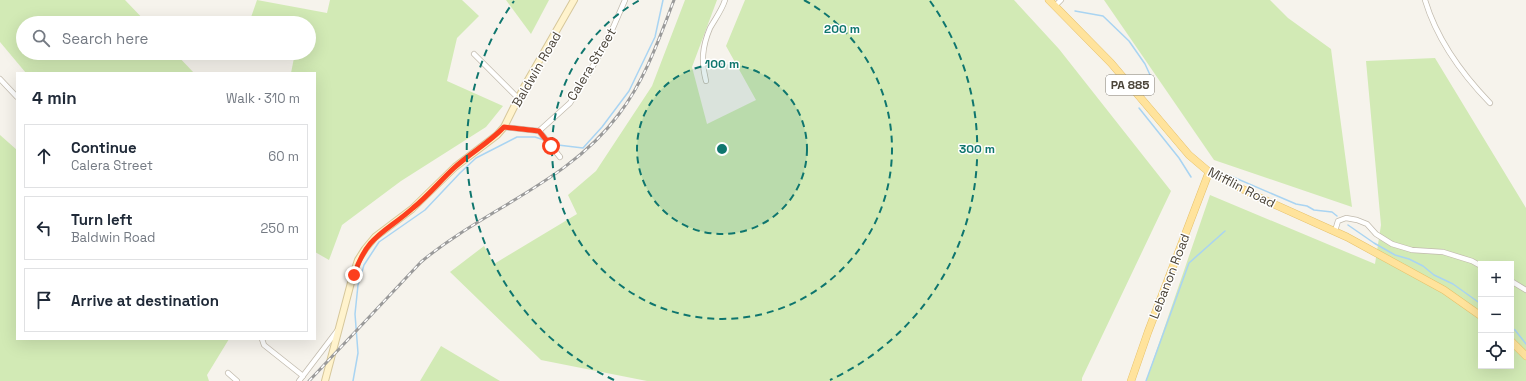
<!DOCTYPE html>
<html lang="en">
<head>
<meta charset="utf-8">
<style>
	body { margin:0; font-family:"Space Grotesk",sans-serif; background:#f6f6f7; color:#1f2937 }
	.controls { position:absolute; right:12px; bottom:12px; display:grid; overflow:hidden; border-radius:0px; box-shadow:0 4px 16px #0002 }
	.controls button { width:36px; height:36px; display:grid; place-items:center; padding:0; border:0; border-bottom:1px solid #e0e1e3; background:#fff; color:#1f2937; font:20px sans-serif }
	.stop { position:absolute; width:12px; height:12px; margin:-9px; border:3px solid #fc3f1d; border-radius:50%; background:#fff }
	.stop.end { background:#fc3f1d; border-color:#fff; box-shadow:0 1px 4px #0008 }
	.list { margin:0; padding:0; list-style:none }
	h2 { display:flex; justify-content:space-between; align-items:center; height:52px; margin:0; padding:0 16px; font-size:17px }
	h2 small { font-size:13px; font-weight:400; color:#747a83 }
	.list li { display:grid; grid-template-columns:26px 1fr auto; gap:12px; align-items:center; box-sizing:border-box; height:64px; margin:0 8px 8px; padding:0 8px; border:1px solid #e0e1e3; border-radius:0px }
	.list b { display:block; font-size:15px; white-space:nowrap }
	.list p { margin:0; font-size:13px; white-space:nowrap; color:#747a83 }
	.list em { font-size:13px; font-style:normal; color:#747a83 }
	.icon { flex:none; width:22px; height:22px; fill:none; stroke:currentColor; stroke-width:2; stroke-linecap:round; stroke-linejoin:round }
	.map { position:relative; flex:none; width:1526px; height:381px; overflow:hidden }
	.search { position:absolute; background:#fff; box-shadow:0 4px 16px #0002; left:16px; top:16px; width:300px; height:44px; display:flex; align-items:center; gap:10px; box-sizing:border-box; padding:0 14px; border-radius:22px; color:#747a83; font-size:15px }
	.panel { position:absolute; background:#fff; box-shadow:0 4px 16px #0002; left:16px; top:72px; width:300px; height:268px; border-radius:0px }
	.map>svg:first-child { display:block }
	.green { fill:#d2eab5; fill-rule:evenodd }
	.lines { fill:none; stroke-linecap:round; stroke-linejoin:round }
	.stream { stroke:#a9d4f2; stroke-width:1.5 }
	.street-casing { stroke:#c2bbae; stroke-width:6 }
	.secondary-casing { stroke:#d6c79b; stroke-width:8 }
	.primary-casing { stroke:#e6c16a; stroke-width:8 }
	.street { stroke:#fff; stroke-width:4.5 }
	.secondary { stroke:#fff3cd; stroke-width:6 }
	.primary { stroke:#ffe39c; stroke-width:7 }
	.rail-casing { stroke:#9a9a9a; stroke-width:3 }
	.rail { stroke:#fff; stroke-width:1.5; stroke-dasharray:4.5; stroke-linecap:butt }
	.route { stroke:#fc3f1d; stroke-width:5 }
	.ring { fill:none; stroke:#0f766e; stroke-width:2; stroke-dasharray:7 5 }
	.labels { text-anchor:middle; stroke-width:3; stroke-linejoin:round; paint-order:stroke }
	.shield { fill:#fff; stroke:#817c74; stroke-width:1 }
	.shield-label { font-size:12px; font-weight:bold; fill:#4b4439 }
	.street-label { font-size:13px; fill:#4b4439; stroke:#fff }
	.centre { fill:#0f766e; stroke:#fff; stroke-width:2 }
	.ring-label { font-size:12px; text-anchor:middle; font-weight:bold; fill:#0f766e; stroke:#fff; stroke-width:3; stroke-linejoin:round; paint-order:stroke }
</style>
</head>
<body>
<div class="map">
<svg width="1526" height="381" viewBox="0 0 1526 381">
	<rect width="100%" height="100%" fill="#f6f3ec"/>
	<!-- green -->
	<g class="green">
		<polygon points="0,0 125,0 147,23 23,23 23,53 175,53 194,73 26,73 0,42"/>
		<polygon points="257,0 327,13 330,0 462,0 479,16 457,38 447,81 503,106 486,127 401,181 342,225 329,260 315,252 315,163 316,161 315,159 315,73 291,73 295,53 309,53 309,23 249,23"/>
		<polygon points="506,0 549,0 531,34"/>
		<polygon points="685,0 717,0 692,67 707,124 756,100 726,46 745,0 1014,0 1059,49 1171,191 1082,378 1082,381 647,381 541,360 450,272 484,246 494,264 577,214 568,195 596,171 652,86"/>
		<polygon points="1104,0 1270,0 1288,18 1331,49 1352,207 1214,160"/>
		<path d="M1435 58 1526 208V381H1146L1210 195 1375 264 1381 225 1366 61ZM1481 264H1511V366H1481Z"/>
		<polygon points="0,135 17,150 17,339 229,339 207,375 209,381 0,381"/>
		<polygon points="441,346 500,381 420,381"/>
	</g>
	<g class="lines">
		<!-- stream -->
		<g class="stream">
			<polyline points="1075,11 1103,16 1129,41 1145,64 1151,77"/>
			<polyline points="1139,108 1179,158 1191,177"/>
			<polyline points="550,142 558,145 583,148 602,127 629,91 655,37 663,0"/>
			<polyline points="1226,174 1296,204 1307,206 1314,210 1332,212 1337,216"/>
			<polyline points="1348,225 1374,243 1395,255 1409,259 1423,266 1434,275 1453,284 1481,304"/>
			<polyline points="1511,328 1515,330 1526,344"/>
			<polyline points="353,381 358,353 355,314 358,285 364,265 379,242 425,210 460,173 476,158 517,137 535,137 544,140"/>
			<polyline points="1146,381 1189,263 1225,231"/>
		</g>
		<defs>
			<g id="street">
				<path d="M1425 0C1437 40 1461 73 1490 103"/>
				<polyline points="1055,6 1061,0"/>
				<polyline points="474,54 518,98"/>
				<polyline points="0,79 17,97"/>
				<path d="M706 81C701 62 702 47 710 28 715 19 722 10 725 0"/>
				<polyline points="504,127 539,131 570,103 594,64 612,30 625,0"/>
				<polyline points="539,131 560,157"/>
				<polyline points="1335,231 1338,221 1346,218 1357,220 1367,224 1376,234 1392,244 1412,250 1443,252 1472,261 1481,266"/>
				<polyline points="1511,281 1526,290"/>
				<polyline points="262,339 264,345 303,376"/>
				<polyline points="228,373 237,381"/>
				<polyline points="299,381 337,331"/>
			</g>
			<polyline id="secondary" points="325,381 353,275 358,260 365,249 375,237 412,209 455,167 497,135 504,127 524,87 574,0"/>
			<g id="primary">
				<polyline points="1049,0 1111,63 1189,155 1209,172 1258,197 1347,237 1444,290 1481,316"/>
				<polyline points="1511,341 1526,356"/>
				<polyline points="1131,381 1148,332 1209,172"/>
			</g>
		</defs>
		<!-- street casing -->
		<use href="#street" class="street-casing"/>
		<!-- secondary casing -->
		<use href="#secondary" class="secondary-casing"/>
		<!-- primary casing -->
		<use href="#primary" class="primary-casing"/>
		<!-- street -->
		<use href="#street" class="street"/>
		<!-- secondary -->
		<use href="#secondary" class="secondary"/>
		<!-- primary -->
		<use href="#primary" class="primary"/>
		<defs>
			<path id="rail" d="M309 381 421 262C484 209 569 182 619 114 645 80 659 39 674 0"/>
		</defs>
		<!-- rail casing -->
		<use href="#rail" class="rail-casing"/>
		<!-- rail -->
		<use href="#rail" class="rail"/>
	</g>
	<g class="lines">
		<!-- route -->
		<path class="route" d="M354 275C367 235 385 233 413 208 428 196 440 181 454 168 470 153 489 143 504 127L539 131 551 146"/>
	</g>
	<!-- distance rings -->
	<circle cx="722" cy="149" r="85" fill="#0f766e" fill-opacity=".12"/>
	<g class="ring">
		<circle cx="722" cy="149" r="85"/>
		<path d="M804 0A170 170 0 1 1 640 0"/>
		<path d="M614 380A255 255 0 0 1 514 1M930 1A255 255 0 0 1 830 380"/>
	</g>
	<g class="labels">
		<!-- shield labels -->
		<rect class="shield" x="1106" y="75" width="48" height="20" rx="3"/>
		<g class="shield-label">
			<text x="1130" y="89">PA 885</text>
		</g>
		<!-- street labels -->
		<g class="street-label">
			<text transform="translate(591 64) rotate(-59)" y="5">Calera Street</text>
			<text transform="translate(536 69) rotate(-60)" y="5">Baldwin Road</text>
			<text transform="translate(1242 187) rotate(27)" y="5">Mifflin Road</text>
			<text transform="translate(1169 276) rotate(-69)" y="5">Lebanon Road</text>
		</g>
	</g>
	<circle cx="722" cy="149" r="6" class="centre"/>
	<g class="ring-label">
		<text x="842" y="33">200 m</text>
		<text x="722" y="68">100 m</text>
		<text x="977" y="153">300 m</text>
	</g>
</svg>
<div class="controls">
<button>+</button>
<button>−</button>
<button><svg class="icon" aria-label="locate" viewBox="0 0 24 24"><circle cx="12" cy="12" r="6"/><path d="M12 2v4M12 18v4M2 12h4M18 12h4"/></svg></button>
</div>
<div class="stop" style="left:551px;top:146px"></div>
<div class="stop end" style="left:354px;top:275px"></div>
<div class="search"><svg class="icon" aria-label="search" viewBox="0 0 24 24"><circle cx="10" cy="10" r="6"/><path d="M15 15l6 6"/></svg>Search here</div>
<section class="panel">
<h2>4 min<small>Walk · 310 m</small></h2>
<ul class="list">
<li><svg class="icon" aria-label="ahead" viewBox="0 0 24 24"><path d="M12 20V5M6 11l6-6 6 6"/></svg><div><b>Continue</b><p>Calera Street</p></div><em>60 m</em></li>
<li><svg class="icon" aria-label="left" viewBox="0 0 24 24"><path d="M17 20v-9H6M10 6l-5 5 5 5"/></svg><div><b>Turn left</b><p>Baldwin Road</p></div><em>250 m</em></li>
<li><svg class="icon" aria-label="arrive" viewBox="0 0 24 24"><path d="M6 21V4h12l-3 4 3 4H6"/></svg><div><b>Arrive at destination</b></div></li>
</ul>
</section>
</div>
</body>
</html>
